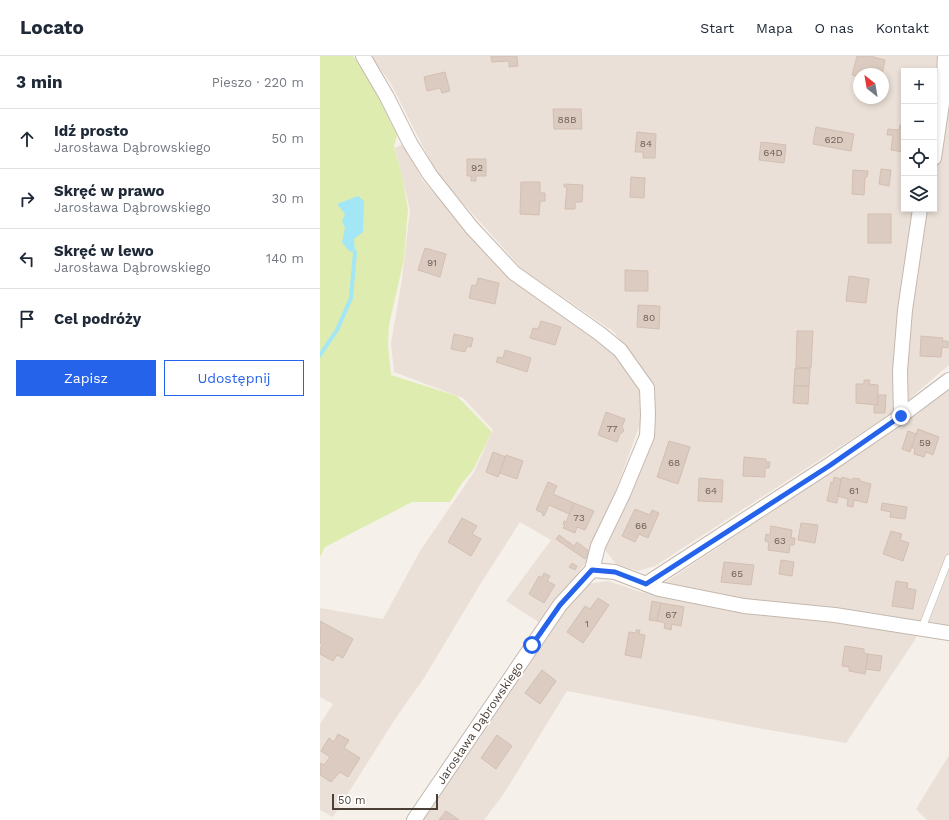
<!DOCTYPE html>
<html lang="pl">
<head>
<meta charset="utf-8">
<style>
	body { margin:0; font-family:"Work Sans",sans-serif; background:#f6f6f7; color:#1f2937 }
	.controls { position:absolute; right:12px; top:12px; display:grid; overflow:hidden; border-radius:0px; box-shadow:0 2px 6px #0003 }
	.controls button { width:36px; height:36px; display:grid; place-items:center; padding:0; border:0; border-bottom:1px solid #e0e1e3; background:#fff; color:#1f2937; font:20px sans-serif }
	.compass { position:absolute; left:533px; top:12px; width:36px; height:36px; border-radius:50%; background:#fff; box-shadow:0 2px 6px #0003; rotate:329deg }
	.scale { position:absolute; left:12px; bottom:10px; width:106px; box-sizing:border-box; padding-left:4px; border:2px solid #4b3f37; border-top:0; font-size:11px; line-height:14px; white-space:nowrap; color:#4b3f37; -webkit-text-stroke:3px #fff; paint-order:stroke }
	.stop { position:absolute; width:12px; height:12px; margin:-9px; border:3px solid #2563eb; border-radius:50%; background:#fff }
	.stop.end { background:#2563eb; border-color:#fff; box-shadow:0 1px 4px #0008 }
	.list { margin:0; padding:0; list-style:none }
	h2 { display:flex; justify-content:space-between; align-items:center; height:52px; margin:0; padding:0 16px; font-size:17px }
	h2 small { font-size:13px; font-weight:400; color:#747a83 }
	.list li { display:grid; grid-template-columns:26px 1fr auto; gap:12px; align-items:center; box-sizing:border-box; height:60px; padding:0 16px; border-top:1px solid #e0e1e3 }
	.list b { display:block; font-size:15px; white-space:nowrap }
	.list p { margin:0; font-size:13px; white-space:nowrap; color:#747a83 }
	.list em { font-size:13px; font-style:normal; color:#747a83 }
	.actions { display:flex; gap:8px; padding:12px 16px }
	.actions a { flex:1; padding:9px 0; border:1px solid #2563eb; border-radius:0px; text-align:center; font-size:14px; color:#2563eb }
	.actions .main { background:#2563eb; color:#fff }
	.icon { flex:none; width:22px; height:22px; fill:none; stroke:currentColor; stroke-width:2; stroke-linecap:round; stroke-linejoin:round }
	.map { position:relative; flex:none; width:629px; height:764px; overflow:hidden }
	header { display:flex; align-items:center; gap:24px; box-sizing:border-box; height:56px; padding:0 20px; background:#fff; border-bottom:1px solid #e0e1e3 }
	header strong { font-size:19px }
	nav { display:flex; gap:22px; margin-inline-start:auto; font-size:14px }
	main { display:flex }
	aside { flex:1; background:#fff }
	.map>svg:first-child { display:block }
	.residential { fill:#eae0d7; fill-rule:evenodd }
	.green { fill:#deecb0 }
	.water { fill:#a3e6f6 }
	.lines { fill:none; stroke-linecap:round; stroke-linejoin:round }
	.stream { stroke:#a3e6f6; stroke-width:4 }
	.building { fill:#dbcbc1; stroke:#d4bfb1 }
	.lane-casing { stroke:#c5b8ae; stroke-width:8 }
	.street-casing { stroke:#c5b8ae; stroke-width:16 }
	.lane { stroke:#fff; stroke-width:7 }
	.street { stroke:#fff; stroke-width:14 }
	.route { stroke:#2563eb; stroke-width:5 }
	.labels { text-anchor:middle; stroke-width:4; stroke-linejoin:round; paint-order:stroke }
	.number-label { font-size:10px; fill:#6f625a }
	.street-label { font-size:12px; fill:#4b3f37; stroke:#fff }
</style>
</head>
<body>
<header>
<strong>Locato</strong>
<nav><a>Start</a><a>Mapa</a><a>O nas</a><a>Kontakt</a></nav>
</header>
<main>
<aside>
<h2>3 min<small>Pieszo · 220 m</small></h2>
<ul class="list">
<li><svg class="icon" aria-label="ahead" viewBox="0 0 24 24"><path d="M12 20V5M6 11l6-6 6 6"/></svg><div><b>Idź prosto</b><p>Jarosława Dąbrowskiego</p></div><em>50 m</em></li>
<li><svg class="icon" aria-label="right" viewBox="0 0 24 24"><path d="M7 20v-9h11M14 6l5 5-5 5"/></svg><div><b>Skręć w prawo</b><p>Jarosława Dąbrowskiego</p></div><em>30 m</em></li>
<li><svg class="icon" aria-label="left" viewBox="0 0 24 24"><path d="M17 20v-9H6M10 6l-5 5 5 5"/></svg><div><b>Skręć w lewo</b><p>Jarosława Dąbrowskiego</p></div><em>140 m</em></li>
<li><svg class="icon" aria-label="arrive" viewBox="0 0 24 24"><path d="M6 21V4h12l-3 4 3 4H6"/></svg><div><b>Cel podróży</b></div></li>
</ul>
<div class="actions"><a class="main">Zapisz</a><a>Udostępnij</a></div>
</aside>
<div class="map">
<svg width="629" height="764" viewBox="0 0 629 764">
	<rect width="100%" height="100%" fill="#f6f0ea"/>
	<!-- residential -->
	<g class="residential">
		<path d="M50 0H629V309L575 355 335 510 318 515 296 508 285 494 335 374 333 329 294 276 203 214 117 118 70 26ZM584 15H614V153H584ZM539 18H563V42H539Z"/>
		<polygon points="84,88 103,125 127,152 279,283 303,308 320,334 323,360 273,497 220,567 186,545 231,484 200,466 161,527 104,622 77,660 13,761 0,754 0,668 13,648 0,641 0,552 63,563 100,495 154,416 173,374 143,342 74,316 71,287 82,223 90,154 75,92"/>
		<polygon points="629,332 629,570 600,566 595,584 526,687 432,671 247,635 183,739 164,764 99,764 246,551 268,528 288,525 324,537 343,528 598,358"/>
		<polygon points="629,699 629,764 607,764 596,753"/>
	</g>
	<!-- green -->
	<polygon class="green" points="0,0 33,0 50,24 77,79 74,90 82,120 88,153 84,203 69,269 68,289 71,319 137,340 172,376 153,414 142,427 130,446 92,446 5,491 0,501"/>
	<!-- water -->
	<polygon class="water" points="38,140 44,145 43,176 34,183 35,196 29,195 22,186 25,172 22,165 25,158 17,148"/>
	<g class="lines">
		<!-- stream -->
		<polyline class="stream" points="0,299 17,274 31,242 35,196"/>
	</g>
	<!-- building -->
	<g class="building">
		<polygon points="171,0 197,0 198,10 189,11 189,5 172,6"/>
		<polygon points="537,0 553,0 553,1 565,4 562,18 539,18 539,21 532,19"/>
		<polygon points="125,16 130,35 122,37 120,32 107,35 104,21"/>
		<polygon points="233,53 261,53 262,73 234,73"/>
		<polygon points="580,69 584,69 584,96 571,94 573,79 567,79 568,73 579,74"/>
		<polygon points="496,71 534,78 531,95 493,88"/>
		<polygon points="317,76 336,78 335,102 323,102 323,96 315,96"/>
		<polygon points="441,86 466,89 464,107 439,104"/>
		<polygon points="147,103 166,103 166,120 156,120 156,125 151,125 151,120 147,120"/>
		<polygon points="561,113 571,114 569,130 559,128"/>
		<polygon points="533,114 548,115 547,121 545,121 544,139 532,138"/>
		<polygon points="311,121 325,122 324,142 310,141"/>
		<polygon points="201,126 220,126 220,137 225,137 225,145 220,145 219,159 200,158"/>
		<polygon points="244,128 263,129 262,146 255,146 255,153 245,153 247,131 244,131"/>
		<rect x="548" y="158" width="23" height="29"/>
		<polygon points="105,192 126,198 120,221 98,214"/>
		<polygon points="305,214 328,215 328,235 305,235"/>
		<polygon points="529,220 549,223 546,247 526,245"/>
		<polygon points="158,222 179,227 175,248 149,242 152,229 156,230"/>
		<polygon points="318,249 340,250 339,273 317,271"/>
		<polygon points="221,265 241,271 235,289 210,282 213,272 218,273"/>
		<polygon points="477,275 493,275 491,312 476,311"/>
		<polygon points="134,278 153,282 151,291 147,290 145,296 131,293"/>
		<polygon points="601,280 623,282 622,285 628,285 628,292 622,291 621,301 600,300"/>
		<polygon points="185,294 211,302 207,316 176,306 178,301 183,302"/>
		<polygon points="475,312 490,313 489,330 474,330"/>
		<polygon points="544,324 550,324 549,328 558,329 558,349 536,347 536,328 544,328"/>
		<polygon points="474,330 489,330 488,348 473,347"/>
		<polygon points="558,339 566,339 565,357 554,357 554,348 558,349"/>
		<polygon points="286,356 305,363 302,371 304,374 303,376 300,378 297,386 278,379"/>
		<polygon points="598,373 619,381 613,399 606,396 604,401 594,398 595,393 591,391"/>
		<polygon points="588,375 596,378 590,396 582,393"/>
		<polygon points="349,385 370,391 358,428 337,421"/>
		<polygon points="173,396 186,401 178,421 166,416"/>
		<polygon points="186,399 203,405 197,423 180,417"/>
		<polygon points="424,401 446,403 446,406 450,406 449,412 445,412 445,421 423,420"/>
		<polygon points="514,421 521,423 517,447 507,445 511,426 513,427"/>
		<polygon points="522,421 532,424 533,422 540,423 540,425 551,428 547,447 534,444 533,451 527,450 528,443 518,440"/>
		<polygon points="379,422 403,424 402,446 378,445"/>
		<polygon points="228,426 237,430 233,438 254,447 249,458 229,449 224,460 222,459 223,457 216,454"/>
		<polygon points="254,447 274,455 265,474 257,471 255,477 243,472 245,469 243,468 244,465 246,466"/>
		<polygon points="562,447 587,451 585,463 570,461 571,456 561,454"/>
		<polygon points="315,453 330,459 332,454 339,457 328,482 319,478 315,486 302,480"/>
		<polygon points="142,462 157,470 152,478 161,483 151,500 128,486"/>
		<polygon points="481,467 498,469 495,487 478,484"/>
		<polygon points="451,470 472,474 471,482 475,482 474,489 470,489 469,497 448,494 449,486 445,485 446,478 450,479"/>
		<polygon points="571,475 582,478 580,484 589,487 583,505 563,498"/>
		<polygon points="239,479 254,490 257,486 270,496 265,503 236,483"/>
		<polygon points="461,504 474,506 472,520 459,518"/>
		<polygon points="404,506 434,509 431,529 401,526"/>
		<polygon points="252,507 257,510 255,514 249,511"/>
		<polygon points="224,517 230,520 227,525 235,529 224,547 209,538 219,520 222,522"/>
		<polygon points="576,525 588,527 587,532 596,534 593,553 572,550"/>
		<polygon points="278,542 289,549 263,587 247,576 265,550 270,553"/>
		<polygon points="332,545 341,547 337,565 329,564"/>
		<polygon points="341,547 364,551 361,570 352,568 351,574 344,572 345,567 337,565"/>
		<polygon points="0,565 33,583 23,602 17,599 13,605 0,598 0,593 2,589 0,587"/>
		<polygon points="316,574 320,574 319,578 325,579 321,602 305,599 309,576 316,577"/>
		<polygon points="525,590 544,593 544,597 548,598 545,618 529,615 529,611 522,610"/>
		<polygon points="548,598 562,600 560,615 546,613"/>
		<polygon points="222,614 236,625 220,648 205,637"/>
		<polygon points="18,678 29,684 24,692 40,702 28,721 20,716 11,726 0,719 0,709 1,707 4,709 10,701 1,695 9,682 14,686"/>
		<polygon points="177,679 192,690 176,713 161,702"/>
		<polygon points="126,755 139,764 119,764"/>
	</g>
	<g class="lines">
		<defs>
			<polyline id="lane" points="602,572 629,502"/>
			<g id="street">
				<polyline points="43,0 67,41 90,87 110,119 152,172 194,217 279,277 300,294 327,332 328,359 327,380 303,438 278,490 272,514 240,549 94,764"/>
				<polyline points="614,102 623,41 625,0"/>
				<polyline points="581,360 580,315 585,254 600,153"/>
				<polyline points="272,514 295,516 339,533 424,550 515,559 629,577"/>
				<polyline points="326,528 509,409 581,360 629,324"/>
			</g>
		</defs>
		<!-- lane casing -->
		<use href="#lane" class="lane-casing"/>
		<!-- street casing -->
		<use href="#street" class="street-casing"/>
		<!-- lane -->
		<use href="#lane" class="lane"/>
		<!-- street -->
		<use href="#street" class="street"/>
	</g>
	<g class="lines">
		<!-- route -->
		<polyline class="route" points="212,589 240,549 272,514 295,516 326,528 509,410 581,360"/>
	</g>
	<g class="labels">
		<!-- number labels -->
		<g class="number-label">
			<text x="247" y="67">88B</text>
			<text x="514" y="87">62D</text>
			<text x="326" y="91">84</text>
			<text x="453" y="100">64D</text>
			<text x="157" y="115">92</text>
			<text x="112" y="210">91</text>
			<text x="329" y="265">80</text>
			<text x="292" y="376">77</text>
			<text x="605" y="390">59</text>
			<text x="354" y="410">68</text>
			<text x="391" y="438">64</text>
			<text x="534" y="438">61</text>
			<text x="259" y="465">73</text>
			<text x="321" y="473">66</text>
			<text x="460" y="488">63</text>
			<text x="417" y="521">65</text>
			<text x="351" y="562">67</text>
			<text x="267" y="571">1</text>
		</g>
		<!-- street labels -->
		<g class="street-label">
			<text transform="translate(160 667) rotate(-56)" y="4">Jarosława Dąbrowskiego</text>
		</g>
	</g>
</svg>
<div class="controls">
<button>+</button>
<button>−</button>
<button><svg class="icon" aria-label="locate" viewBox="0 0 24 24"><circle cx="12" cy="12" r="6"/><path d="M12 2v4M12 18v4M2 12h4M18 12h4"/></svg></button>
<button><svg class="icon" aria-label="layers" viewBox="0 0 24 24"><path d="M12 4l9 5-9 5-9-5zM3 14l9 5 9-5"/></svg></button>
</div>
<svg class="compass" viewBox="-18 -18 36 36"><path d="M0-13l5 13h-10z" fill="#e53935"/><path d="M0 13l5-13h-10z" fill="#747a83"/></svg>
<div class="scale">50 m</div>
<div class="stop" style="left:212px;top:589px"></div>
<div class="stop end" style="left:581px;top:360px"></div>
</div>
</main>
</body>
</html>
